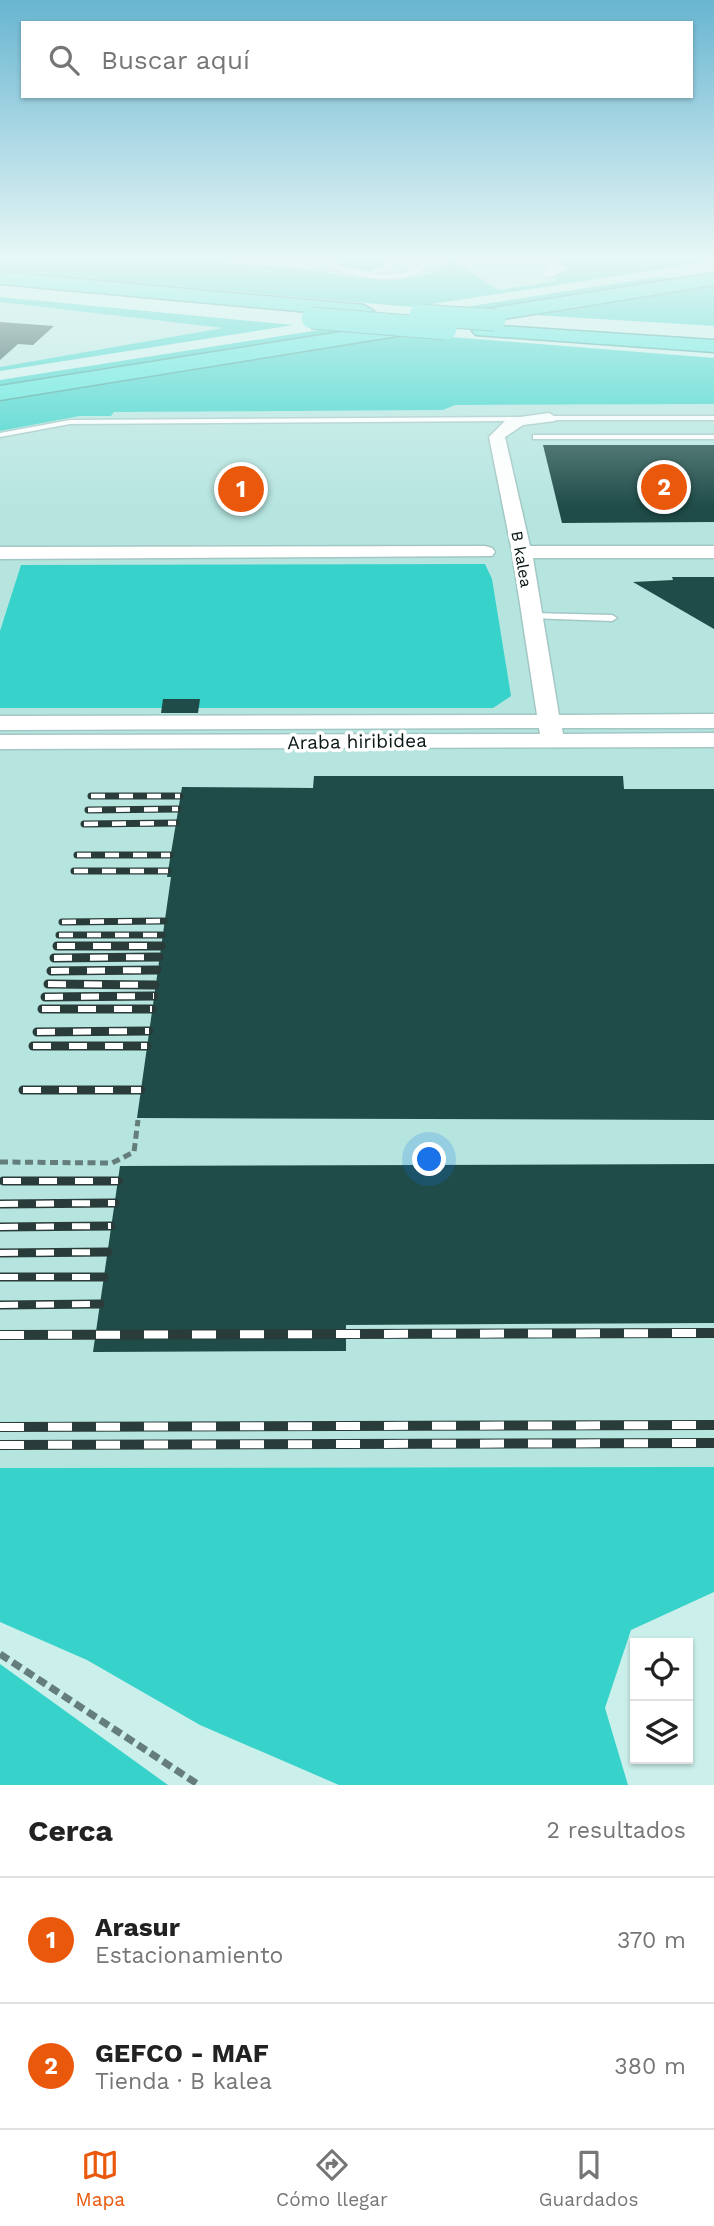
<!DOCTYPE html>
<html lang="es">
<head>
<meta charset="utf-8">
<style>
	body { margin:0; font-family:"Work Sans",sans-serif; background:#f2f2f2; color:#222 }
	.controls { position:absolute; right:21px; bottom:21px; display:grid; overflow:hidden; border-radius:0px; box-shadow:0 2px 5px #0004 }
	.controls button { width:63px; height:63px; display:grid; place-items:center; padding:0; border:0; border-bottom:2px solid #e0e0e0; background:#fff; color:#222; font:35px sans-serif }
	.you { position:absolute; left:430px; top:1160px; width:24px; height:24px; margin:-18px; border:5px solid #fff; border-radius:50%; background:#1a73e8; box-shadow:0 0 0 10px #1a73e833 }
	.badge { display:grid; place-items:center; width:46px; height:46px; border-radius:50%; background:#ea580c; color:#fff; font-size:23px; font-weight:700 }
	.pin { position:absolute; translate:-50% -50%; border:4px solid #fff; box-shadow:0 2px 7px #0006 }
	.list { margin:0; padding:0; list-style:none }
	h2 { display:flex; justify-content:space-between; align-items:center; height:91px; margin:0; padding:0 28px; font-size:30px }
	h2 small { font-size:23px; font-weight:400; color:#767676 }
	.list li { display:grid; grid-template-columns:46px 1fr auto; gap:21px; align-items:center; box-sizing:border-box; height:126px; padding:0 28px; border-top:2px solid #e0e0e0 }
	.list b { display:block; font-size:26px; white-space:nowrap }
	.list p { margin:0; font-size:23px; white-space:nowrap; color:#767676 }
	.list em { font-size:23px; font-style:normal; color:#767676 }
	.icon { flex:none; width:38px; height:38px; fill:none; stroke:currentColor; stroke-width:2; stroke-linecap:round; stroke-linejoin:round }
	.map { position:relative; flex:none; width:714px; height:1785px; overflow:hidden }
	.search { position:absolute; background:#fff; box-shadow:0 2px 5px #0004; left:21px; right:21px; top:21px; height:77px; display:flex; align-items:center; gap:18px; box-sizing:border-box; padding:0 24px; border-radius:0px; color:#767676; font-size:26px }
	.sheet { height:343px; background:#fff }
	nav { display:flex; justify-content:space-around; align-items:center; box-sizing:border-box; height:98px; border-top:2px solid #e0e0e0; background:#fff; font-size:19px; color:#767676 }
	nav a { display:grid; justify-items:center; gap:4px }
	nav .on { color:#ea580c }
	.map>svg:first-child { display:block }
	.built { fill:#b6e5e0 }
	.green { fill:#37d2c9 }
	.building { fill:#1f4c49 }
	.lines { fill:none; stroke-linecap:round; stroke-linejoin:round }
	.service-casing { stroke:#a3c7c4; stroke-width:3 }
	.minor-casing { stroke:#a3c7c4; stroke-width:3 }
	.motorway-casing { stroke:#369d96; stroke-width:3 }
	.path-far1 { stroke:#657e7c; stroke-width:5; stroke-dasharray:8 4.5; stroke-linecap:butt }
	.path { stroke:#657e7c; stroke-width:7; stroke-dasharray:10 5; stroke-linecap:butt }
	.service { fill:#fff; fill-rule:evenodd }
	.minor { fill:#fff; fill-rule:evenodd }
	.motorway { fill:#4ee5db; fill-rule:evenodd }
	.rail-far2-casing { stroke:#2a3c3a; stroke-width:7 }
	.rail-far1-casing { stroke:#2a3c3a; stroke-width:9 }
	.rail-casing { stroke:#2a3c3a; stroke-width:10 }
	.rail-far2 { stroke:#fff; stroke-width:4.5; stroke-dasharray:14; stroke-linecap:butt }
	.rail-far1 { stroke:#fff; stroke-width:6; stroke-dasharray:18; stroke-linecap:butt }
	.rail { stroke:#fff; stroke-width:8; stroke-dasharray:24; stroke-linecap:butt }
	.motorway-bridge-casing { stroke:#369d96; stroke-width:23; stroke-linecap:butt }
	.motorway-bridge { stroke:#4ee5db; stroke-width:21 }
	.labels { text-anchor:middle; stroke-width:7; stroke-linejoin:round; paint-order:stroke }
	.far-street-label { font-size:16px; fill:#081615; stroke:#fff }
	.street-label { font-size:19px; fill:#081615; stroke:#fff }
</style>
</head>
<body>
<div class="map">
<svg width="714" height="1785" viewBox="0 0 714 1785">
	<rect width="100%" height="100%" fill="#cbf0ec"/>
	<!-- built -->
	<g class="built">
		<polygon points="170,257 437,257 449,264 439,272 398,278 365,278"/>
		<polygon points="446,257 548,257 567,268 567,271 557,280 499,290"/>
		<polygon points="0,302 226,328 0,367"/>
		<polygon points="714,404 714,1467 0,1468 0,431 80,416 110,416 114,412 443,410 454,405"/>
	</g>
	<!-- green -->
	<g class="green">
		<path d="M0 257H170L319 271C353 279 420 287 448 264L437 257H446L499 290 556 281 550 276 567 271V267L548 257H714V261L412 307 0 271Z"/>
		<path d="M343 257H383L388 263C375 278 355 271 339 267L336 263Z"/>
		<polygon points="657,277 677,278 678,281 0,389 0,380"/>
		<polygon points="714,284 714,326 517,314"/>
		<polygon points="0,297 294,325 0,371 0,367 223,328 0,302"/>
		<polygon points="401,333 714,358 714,404 455,405 443,410 114,412 111,416 80,416 0,431 0,399"/>
		<polygon points="485,564 492,579 511,696 493,708 0,708 0,631 21,565"/>
		<polygon points="714,1467 714,1592 631,1630 605,1708 628,1785 339,1785 200,1725 87,1660 0,1622 0,1468"/>
		<polygon points="0,1664 168,1785 0,1785"/>
	</g>
	<!-- building -->
	<g class="building">
		<polygon points="0,322 54,326 33,345 18,344 0,360"/>
		<polygon points="543,445 714,445 714,522 562,523"/>
		<polygon points="672,577 714,577 714,629 633,582 673,580"/>
		<polygon points="163,699 200,699 198,713 161,713"/>
		<polygon points="314,776 623,776 624,789 714,789 714,1120 137,1118 171,877 167,877 182,787 313,788"/>
		<polygon points="714,1164 714,1323 346,1325 346,1351 93,1352 120,1166"/>
	</g>
	<g class="lines">
		<defs>
			<g id="service">
				<path d="M336 257H342L336 266 373 274 371 271 383 268 388 263 383 257H389L393 264 387 270 373 274C391 275 409 275 423 264L416 257H423L430 264C405 288 360 278 331 268L330 263Z"/>
				<polygon points="546,416 714,416 714,420 549,420 545,418"/>
				<polygon points="522,417 525,417 525,421 70,424 0,437 0,433 70,420"/>
				<rect x="533" y="435" width="181" height="4"/>
				<polygon points="532,613 612,615 617,618 612,621 529,618 527,616"/>
			</g>
			<g id="minor">
				<polygon points="535,257 550,257 567,268 553,276 543,276 543,270 550,268"/>
				<polygon points="549,413 557,418 555,421 523,425 505,437 530,546 714,546 714,558 533,558 559,715 714,714 714,728 562,728 563,734 714,733 714,747 0,749 0,735 540,734 539,728 0,730 0,716 537,715 512,552 489,437 507,419"/>
				<polygon points="485,546 492,548 495,552 492,556 0,559 0,547"/>
			</g>
			<g id="motorway">
				<polygon points="0,272 364,305 374,311 364,317 0,284"/>
				<polygon points="714,273 714,285 0,400 0,386"/>
				<polygon points="483,325 714,340 714,352 476,335 472,331 476,327"/>
			</g>
		</defs>
		<!-- service casing -->
		<use href="#service" class="service-casing"/>
		<!-- minor casing -->
		<use href="#minor" class="minor-casing"/>
		<!-- motorway casing -->
		<use href="#motorway" class="motorway-casing"/>
		<!-- path-far1 -->
		<polyline class="path-far1" points="0,1162 112,1163 134,1152 138,1120"/>
		<!-- path -->
		<polyline class="path" points="0,1654 199,1785"/>
		<!-- service -->
		<use href="#service" class="service"/>
		<!-- minor -->
		<use href="#minor" class="minor"/>
		<!-- motorway -->
		<use href="#motorway" class="motorway"/>
		<defs>
			<g id="rail-far2">
				<polyline points="91,796 180,796"/>
				<polyline points="88,810 178,809"/>
				<polyline points="84,824 176,823"/>
				<polyline points="77,855 170,855"/>
				<polyline points="74,871 168,871"/>
				<polyline points="62,922 164,921"/>
				<polyline points="59,935 162,935"/>
			</g>
			<g id="rail-far1">
				<polyline points="57,946 161,946"/>
				<polyline points="54,958 159,957"/>
				<polyline points="51,971 157,970"/>
				<polyline points="48,984 155,985"/>
				<polyline points="45,997 154,996"/>
				<polyline points="42,1009 152,1009"/>
				<polyline points="37,1032 149,1031"/>
				<polyline points="33,1046 147,1046"/>
				<polyline points="23,1090 141,1090"/>
				<polyline points="3,1181 118,1181"/>
				<polyline points="0,1204 115,1203"/>
				<polyline points="0,1227 111,1226"/>
				<polyline points="0,1253 108,1252"/>
				<polyline points="0,1277 104,1277"/>
				<polyline points="0,1305 100,1304"/>
			</g>
			<g id="rail">
				<polyline points="0,1335 714,1333"/>
				<polyline points="0,1427 714,1425"/>
				<polyline points="0,1445 714,1443"/>
			</g>
		</defs>
		<!-- rail-far2 casing -->
		<use href="#rail-far2" class="rail-far2-casing"/>
		<!-- rail-far1 casing -->
		<use href="#rail-far1" class="rail-far1-casing"/>
		<!-- rail casing -->
		<use href="#rail" class="rail-casing"/>
		<!-- rail-far2 -->
		<use href="#rail-far2" class="rail-far2"/>
		<!-- rail-far1 -->
		<use href="#rail-far1" class="rail-far1"/>
		<!-- rail -->
		<use href="#rail" class="rail"/>
		<defs>
			<g id="motorway-bridge">
				<polyline points="420,315 495,320"/>
				<polyline points="312,318 446,329"/>
			</g>
		</defs>
		<!-- motorway-bridge casing -->
		<use href="#motorway-bridge" class="motorway-bridge-casing"/>
		<!-- motorway-bridge -->
		<use href="#motorway-bridge" class="motorway-bridge"/>
	</g>
	<!-- sky -->
	<linearGradient id="sky" x2="0" y2="1"><stop stop-color="#68b5d1"/><stop offset="0.51" stop-color="#e8f8f6"/><stop offset="1" stop-color="#e8f8f6" stop-opacity="0"/></linearGradient>
	<rect width="714" height="507" fill="url(#sky)"/>
	<g class="labels">
		<!-- far-street labels -->
		<g class="far-street-label">
			<text transform="translate(522 559) rotate(80)" y="6">B kalea</text>
		</g>
		<!-- street labels -->
		<g class="street-label">
			<text transform="translate(357 741) rotate(-1)" y="7">Araba hiribidea</text>
		</g>
	</g>
</svg>
<div class="controls">
<button><svg class="icon" aria-label="locate" viewBox="0 0 24 24"><circle cx="12" cy="12" r="6"/><path d="M12 2v4M12 18v4M2 12h4M18 12h4"/></svg></button>
<button><svg class="icon" aria-label="layers" viewBox="0 0 24 24"><path d="M12 4l9 5-9 5-9-5zM3 14l9 5 9-5"/></svg></button>
</div>
<div class="you"></div>
<div class="pin badge" style="left:241px;top:489px">1</div>
<div class="pin badge" style="left:664px;top:487px">2</div>
<div class="search"><svg class="icon" aria-label="search" viewBox="0 0 24 24"><circle cx="10" cy="10" r="6"/><path d="M15 15l6 6"/></svg>Buscar aquí</div>
</div>
<section class="sheet">
<h2>Cerca<small>2 resultados</small></h2>
<ul class="list">
<li><span class="badge">1</span><div><b>Arasur</b><p>Estacionamiento</p></div><em>370 m</em></li>
<li><span class="badge">2</span><div><b>GEFCO - MAF</b><p>Tienda · B kalea</p></div><em>380 m</em></li>
</ul>
</section>
<nav>
<a class="on"><svg class="icon" aria-label="map" viewBox="0 0 24 24"><path d="M3 6l6-2 6 2 6-2v14l-6 2-6-2-6 2zM9 4v14M15 6v14"/></svg>Mapa</a>
<a><svg class="icon" aria-label="directions" viewBox="0 0 24 24"><path d="M12 3l9 9-9 9-9-9zM9 14v-3h6M13 9l2 2-2 2"/></svg>Cómo llegar</a>
<a><svg class="icon" aria-label="saved" viewBox="0 0 24 24"><path d="M7 4h10v16l-5-4-5 4z"/></svg>Guardados</a>
</nav>
</body>
</html>
